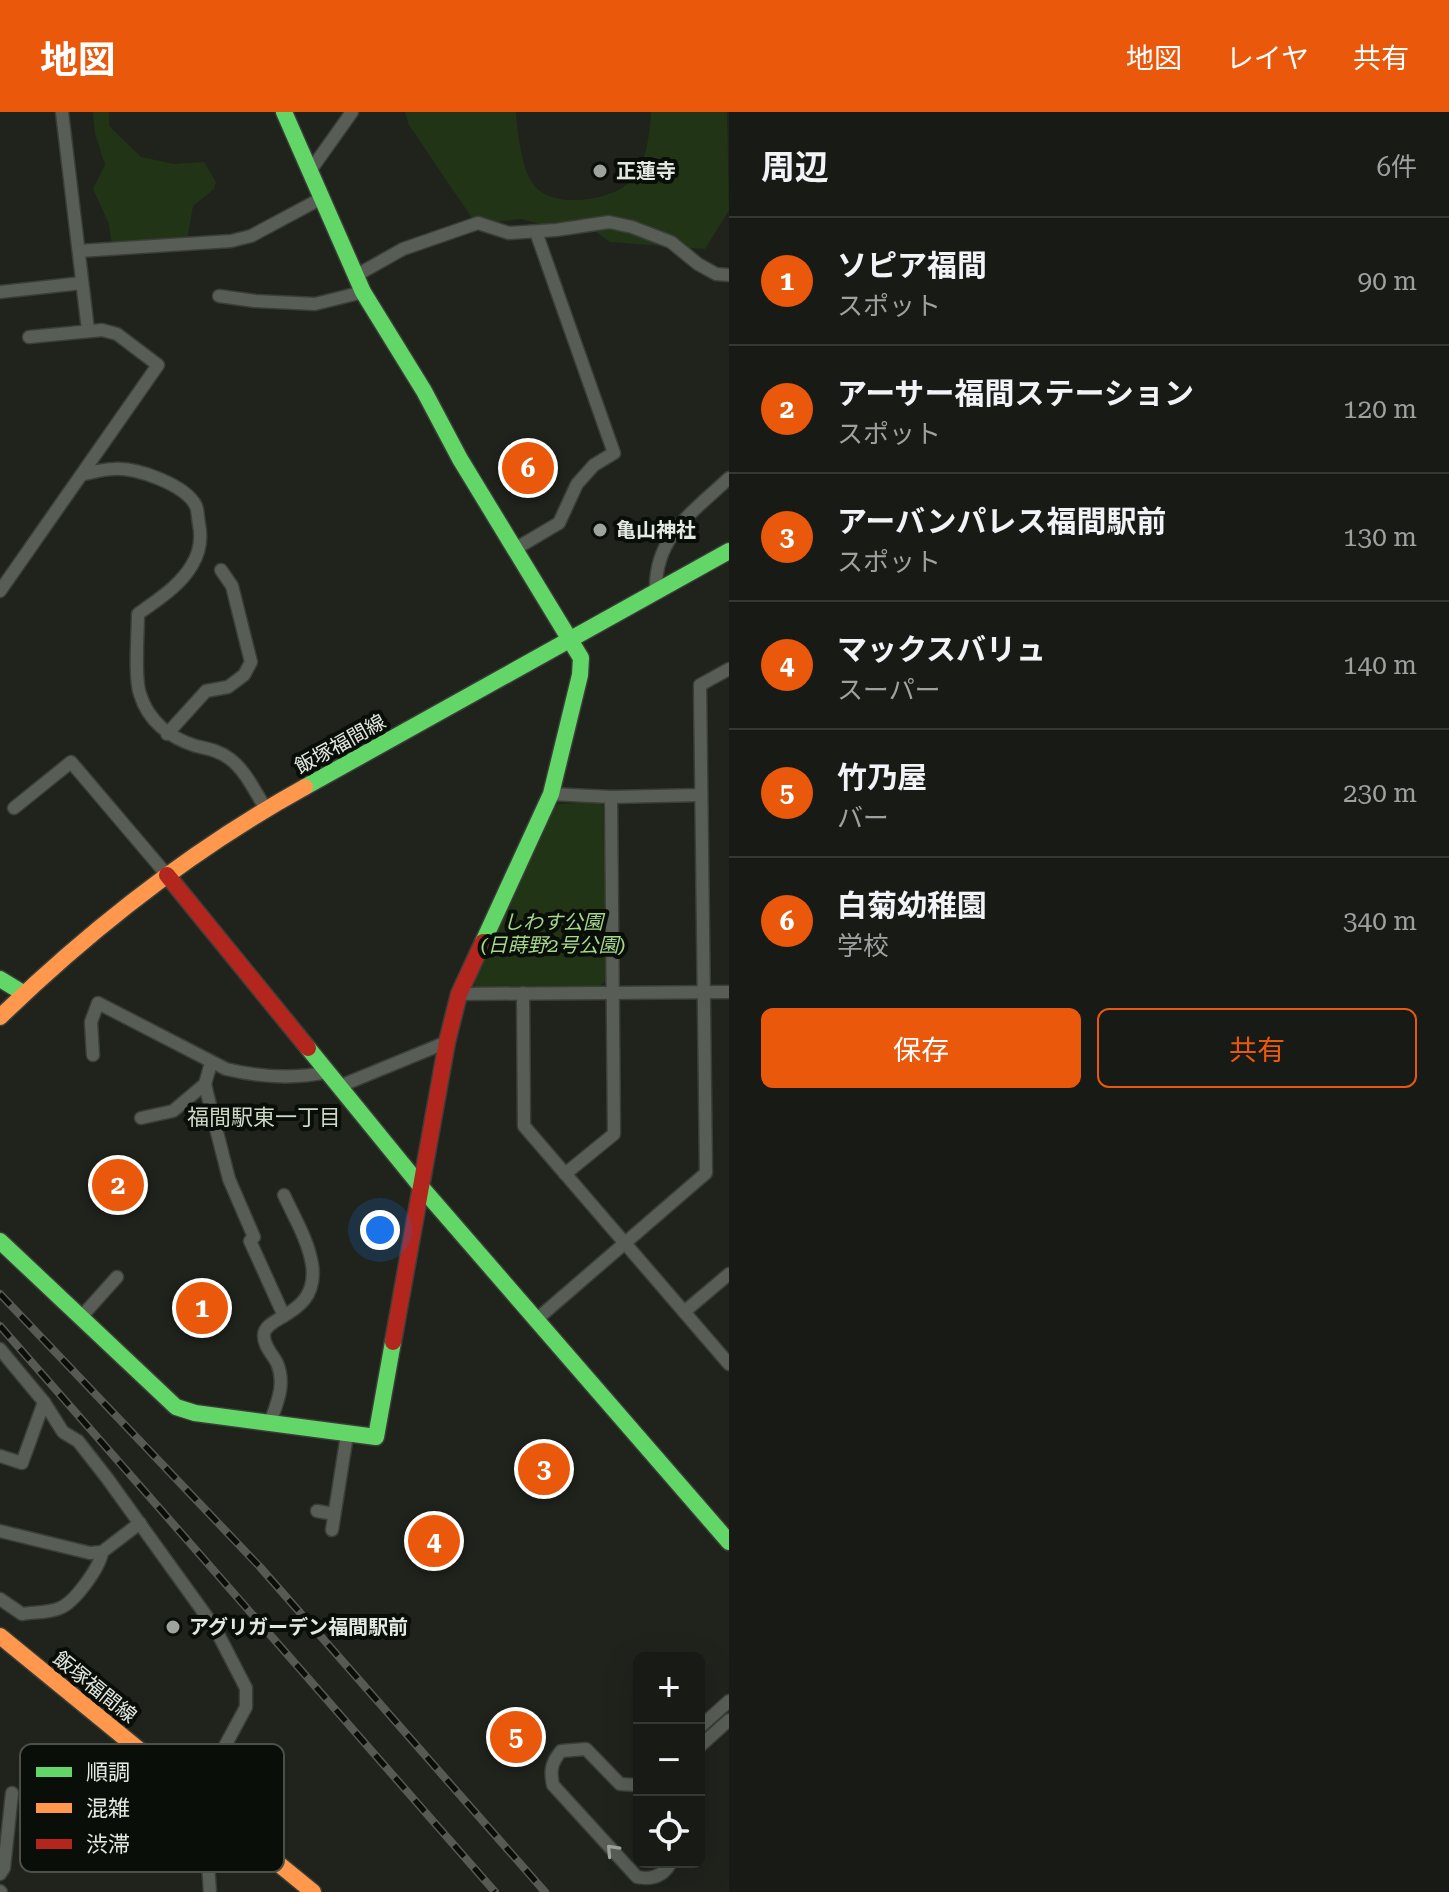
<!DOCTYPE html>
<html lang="ja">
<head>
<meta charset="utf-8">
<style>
	body { margin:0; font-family:"Roboto Serif","Noto Sans JP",serif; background:#242722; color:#f1f3f6 }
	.controls { position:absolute; right:24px; bottom:24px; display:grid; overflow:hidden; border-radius:12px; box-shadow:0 8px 32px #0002 }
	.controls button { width:72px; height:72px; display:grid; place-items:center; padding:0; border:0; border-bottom:2px solid #363834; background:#171a15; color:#f1f3f6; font:40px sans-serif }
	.you { position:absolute; left:380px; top:1118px; width:28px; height:28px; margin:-20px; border:6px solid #fff; border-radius:50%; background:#1a73e8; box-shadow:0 0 0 12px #1a73e833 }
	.badge { display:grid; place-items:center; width:52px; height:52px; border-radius:50%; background:#ea580c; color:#fff; font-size:26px; font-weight:700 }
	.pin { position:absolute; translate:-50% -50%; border:4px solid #fff; box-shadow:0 2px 8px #0006 }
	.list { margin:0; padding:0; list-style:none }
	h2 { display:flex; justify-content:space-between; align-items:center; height:104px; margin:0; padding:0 32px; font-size:34px }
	h2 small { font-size:26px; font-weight:400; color:#9ea1a0 }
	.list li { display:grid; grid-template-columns:52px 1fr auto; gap:24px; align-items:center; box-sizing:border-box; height:128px; padding:0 32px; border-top:2px solid #363834 }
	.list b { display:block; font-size:30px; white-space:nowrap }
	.list p { margin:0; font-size:26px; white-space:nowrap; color:#9ea1a0 }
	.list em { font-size:26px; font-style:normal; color:#9ea1a0 }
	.actions { display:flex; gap:16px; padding:24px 32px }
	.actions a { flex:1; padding:18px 0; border:2px solid #ea580c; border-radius:12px; text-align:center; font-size:28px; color:#ea580c }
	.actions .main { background:#ea580c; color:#fff }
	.icon { flex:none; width:44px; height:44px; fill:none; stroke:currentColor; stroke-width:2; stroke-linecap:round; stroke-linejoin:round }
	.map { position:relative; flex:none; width:729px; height:1780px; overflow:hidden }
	header { display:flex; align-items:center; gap:48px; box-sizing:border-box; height:112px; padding:0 40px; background:#ea580c; color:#fff }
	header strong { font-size:38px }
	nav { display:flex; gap:44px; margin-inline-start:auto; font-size:28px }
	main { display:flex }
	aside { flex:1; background:#171a15 }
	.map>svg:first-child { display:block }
	.green { fill:#223416 }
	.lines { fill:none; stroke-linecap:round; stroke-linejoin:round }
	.street-casing { stroke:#3a3e38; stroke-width:15 }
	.fast-casing { stroke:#3a3e38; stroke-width:19 }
	.slow-casing { stroke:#3a3e38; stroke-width:19 }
	.jam-casing { stroke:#3a3e38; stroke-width:19 }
	.street { stroke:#585e55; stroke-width:12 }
	.fast { stroke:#63d668; stroke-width:16 }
	.slow { stroke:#ff974d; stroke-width:16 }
	.jam { stroke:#b3261e; stroke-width:16 }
	.rail-casing { stroke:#565a53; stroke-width:8 }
	.rail { stroke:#0a0e08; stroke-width:5; stroke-dasharray:15; stroke-linecap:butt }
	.oneway { stroke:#9ea49a }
	.poi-dot { fill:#9ea49b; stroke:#0a0e08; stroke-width:3 }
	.labels { text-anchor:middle; stroke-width:8; stroke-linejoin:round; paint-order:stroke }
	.poi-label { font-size:20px; font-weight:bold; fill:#e3e9e0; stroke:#0a0e08; text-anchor:start }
	.street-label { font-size:20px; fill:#e3e9e0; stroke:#0a0e08 }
	.park-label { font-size:20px; font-style:italic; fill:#a6d78a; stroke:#0a0e08 }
	.neighbourhood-label { font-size:22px; fill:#cdd8c7; stroke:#0a0e08 }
	.key { fill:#0a0e08; stroke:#4b5049; stroke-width:2 }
	.key-label { font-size:22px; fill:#e3e9e0 }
</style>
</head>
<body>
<header>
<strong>地図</strong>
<nav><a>地図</a><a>レイヤ</a><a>共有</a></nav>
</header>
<main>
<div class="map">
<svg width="729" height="1780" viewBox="0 0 729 1780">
	<rect width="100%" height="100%" fill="#1f231c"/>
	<!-- green -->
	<g class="green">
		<polygon points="93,0 109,0 109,14 141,45 174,52 204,50 216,70 214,77 193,94 187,128 112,133 109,112 93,77 105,53 95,21"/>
		<path d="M405 0H516C517 19 522 57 533 72 551 98 610 89 630 70 646 56 650 20 651 0H727L729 98 705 137 610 130 578 107 549 114 521 107 476 112 409 13Z"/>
		<polygon points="598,690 603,695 607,867 600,874 476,875 473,867 553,696 559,692"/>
	</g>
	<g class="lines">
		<defs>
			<g id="street">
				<polyline points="62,0 88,218"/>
				<polyline points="310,59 352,0"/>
				<polyline points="79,139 231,129 251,124 322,86"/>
				<polyline points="355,164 403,137 478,111 509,121 556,118 609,110 632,115 671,130 698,152 716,162 729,163"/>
				<polyline points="0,180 82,171"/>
				<polyline points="219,184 255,189 315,192 363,180"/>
				<path d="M84 362C94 360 104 357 114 357 136 355 186 373 196 394 198 399 198 407 199 412 202 427 200 440 192 453 179 475 157 488 138 502 138 523 134 565 140 582 148 609 170 626 196 634 209 637 220 639 230 647 246 659 255 680 266 697"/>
				<polyline points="515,437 559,411 577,372 594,353 614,341 536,120"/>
				<polyline points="0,479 158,253 117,222 102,218 29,225"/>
				<path d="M656 479C654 425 693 400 729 366"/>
				<polyline points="167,622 206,579 228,575 244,563 251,550 232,474 221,458"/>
				<polyline points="551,682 611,685 701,683"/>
				<polyline points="14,696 71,650 167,763"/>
				<polyline points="523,881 524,1014 729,1252"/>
				<polyline points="459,882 729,880"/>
				<path d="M93 943 91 910 98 891 226 957C259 965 295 967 328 960"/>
				<polyline points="211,951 205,972 210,993 229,1067 254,1125 250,1129 284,1204"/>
				<polyline points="340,974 447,930"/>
				<polyline points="141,1006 173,999 205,972"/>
				<polyline points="565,1062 614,1022 611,685"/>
				<polyline points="684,1200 729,1162"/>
				<polyline points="82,1204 117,1165"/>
				<polyline points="537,1207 706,1061 700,573 729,557"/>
				<polyline points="0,1237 44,1290 63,1320 78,1329 107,1366 215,1516 246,1576 246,1595 198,1684"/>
				<path d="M270 1311C277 1291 286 1272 277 1251 273 1243 263 1233 264 1223 264 1203 320 1204 312 1152 308 1128 294 1105 284 1083"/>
				<polyline points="0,1344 22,1351 44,1290"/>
				<polyline points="317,1399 334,1402"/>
				<polyline points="332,1418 347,1323"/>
				<polyline points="0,1419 90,1441 102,1440"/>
				<path d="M0 1487 22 1502C33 1500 50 1501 60 1496 75 1490 100 1455 102 1440L140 1411"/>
				<polyline points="699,1616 729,1589"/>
				<polyline points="699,1635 729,1608"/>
				<path d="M639 1670 636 1673 620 1672 586 1637 561 1639C551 1651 550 1659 553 1673L637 1765C652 1768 664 1764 671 1750"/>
				<polyline points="209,1695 206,1724 210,1780"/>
				<polyline points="0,1762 4,1756 12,1681"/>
				<polyline points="0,1779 1,1780"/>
			</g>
			<g id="fast">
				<polyline points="284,0 363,180 424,279 460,347 581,546 580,563 551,682 483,830"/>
				<polyline points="305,675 729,439"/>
				<polyline points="0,867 23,881"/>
				<polyline points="308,936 422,1076 729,1430"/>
				<polyline points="0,1129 176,1295 195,1301 376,1325 393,1230"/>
			</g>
			<g id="slow">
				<path d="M0 905C92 816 193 737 305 675"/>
				<polyline points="0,1524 313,1780"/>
			</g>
			<g id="jam">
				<polyline points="167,763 308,936"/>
				<polyline points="393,1230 447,930 459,882 483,830"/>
			</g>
		</defs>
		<!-- street casing -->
		<use href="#street" class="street-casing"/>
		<!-- fast casing -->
		<use href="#fast" class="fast-casing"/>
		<!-- slow casing -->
		<use href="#slow" class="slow-casing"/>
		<!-- jam casing -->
		<use href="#jam" class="jam-casing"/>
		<!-- street -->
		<use href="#street" class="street"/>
		<!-- fast -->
		<use href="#fast" class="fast"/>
		<!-- slow -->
		<use href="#slow" class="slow"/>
		<!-- jam -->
		<use href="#jam" class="jam"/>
		<defs>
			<g id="rail">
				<polyline points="0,1182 260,1455 545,1780"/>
				<polyline points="0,1214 495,1780"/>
			</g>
		</defs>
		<!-- rail casing -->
		<use href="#rail" class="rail-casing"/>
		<!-- rail -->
		<use href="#rail" class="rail"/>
	</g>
	<!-- one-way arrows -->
	<defs><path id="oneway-chevron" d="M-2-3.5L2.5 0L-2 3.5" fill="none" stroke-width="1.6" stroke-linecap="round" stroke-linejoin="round" transform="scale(2)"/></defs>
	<use class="oneway" href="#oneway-chevron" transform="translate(612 1738) rotate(-133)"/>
	<!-- markers -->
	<g class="poi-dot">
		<circle cx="600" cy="59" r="8"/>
		<circle cx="600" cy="418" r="8"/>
		<circle cx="173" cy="1515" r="8"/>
	</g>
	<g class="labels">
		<!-- poi labels -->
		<g class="poi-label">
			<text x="616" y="66">正蓮寺</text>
			<text x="616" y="425">亀山神社</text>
			<text x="189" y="1522">アグリガーデン福間駅前</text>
		</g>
		<!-- street labels -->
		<g class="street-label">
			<text transform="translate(340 632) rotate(-29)" y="7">飯塚福間線</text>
			<text transform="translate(95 1575) rotate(39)" y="7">飯塚福間線</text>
		</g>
		<!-- park labels -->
		<g class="park-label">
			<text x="553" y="817">しわす公園<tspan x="553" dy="23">(日蒔野2号公園)</tspan></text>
		</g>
		<!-- neighbourhood labels -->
		<g class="neighbourhood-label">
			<text x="264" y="1013">福間駅東一丁目</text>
		</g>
	</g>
	<!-- legend -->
	<rect x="20" y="1632" width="264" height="128" rx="12" class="key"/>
	<rect x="36" y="1655" width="36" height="10" fill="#63d668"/>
	<rect x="36" y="1691" width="36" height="10" fill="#ff974d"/>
	<rect x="36" y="1727" width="36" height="10" fill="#b3261e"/>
	<g class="key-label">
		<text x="86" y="1668">順調</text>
		<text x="86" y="1704">混雑</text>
		<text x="86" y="1740">渋滞</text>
	</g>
</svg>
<div class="controls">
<button>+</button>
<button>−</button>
<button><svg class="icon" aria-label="locate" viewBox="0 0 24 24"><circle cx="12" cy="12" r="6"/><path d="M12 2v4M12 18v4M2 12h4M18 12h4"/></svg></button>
</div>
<div class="you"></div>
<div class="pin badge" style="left:202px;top:1196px">1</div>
<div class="pin badge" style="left:118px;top:1073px">2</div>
<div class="pin badge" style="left:544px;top:1357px">3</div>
<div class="pin badge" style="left:434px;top:1429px">4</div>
<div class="pin badge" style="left:516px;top:1625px">5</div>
<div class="pin badge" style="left:528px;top:356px">6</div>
</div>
<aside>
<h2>周辺<small>6件</small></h2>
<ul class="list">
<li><span class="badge">1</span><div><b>ソピア福間</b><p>スポット</p></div><em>90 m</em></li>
<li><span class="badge">2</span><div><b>アーサー福間ステーション</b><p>スポット</p></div><em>120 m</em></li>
<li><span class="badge">3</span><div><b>アーバンパレス福間駅前</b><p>スポット</p></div><em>130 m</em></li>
<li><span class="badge">4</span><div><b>マックスバリュ</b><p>スーパー</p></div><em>140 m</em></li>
<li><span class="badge">5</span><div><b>竹乃屋</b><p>バー</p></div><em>230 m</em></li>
<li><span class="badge">6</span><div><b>白菊幼稚園</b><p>学校</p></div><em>340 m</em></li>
</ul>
<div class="actions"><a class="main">保存</a><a>共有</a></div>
</aside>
</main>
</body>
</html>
